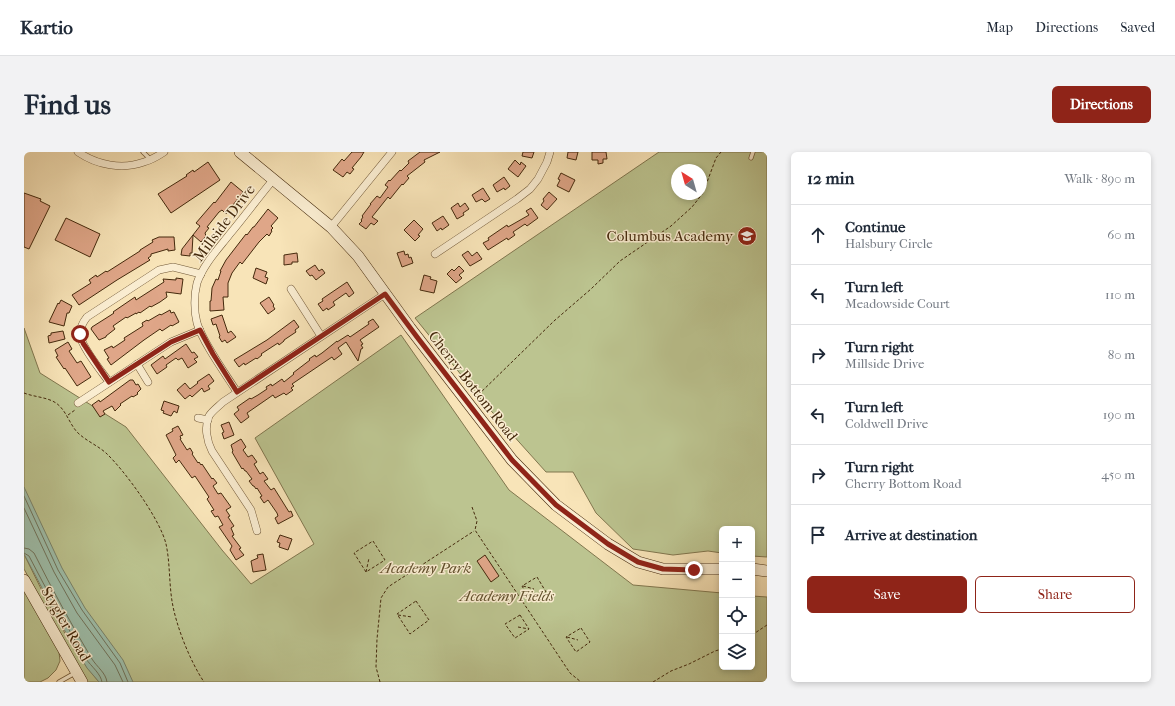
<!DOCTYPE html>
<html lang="en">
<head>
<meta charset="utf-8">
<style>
	body { margin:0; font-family:"IM FELL French Canon",serif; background:#f2f2f3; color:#1f2937 }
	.controls { position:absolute; right:12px; bottom:12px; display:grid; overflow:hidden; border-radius:6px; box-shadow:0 2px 6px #0003 }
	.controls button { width:36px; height:36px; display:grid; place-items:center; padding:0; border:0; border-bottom:1px solid #e0e1e3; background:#fff; color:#1f2937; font:20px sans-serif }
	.compass { position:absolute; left:647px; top:12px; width:36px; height:36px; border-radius:50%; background:#fff; box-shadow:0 2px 6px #0003; rotate:323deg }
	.stop { position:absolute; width:12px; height:12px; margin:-9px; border:3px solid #8f2418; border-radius:50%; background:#fff }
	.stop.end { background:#8f2418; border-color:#fff; box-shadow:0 1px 4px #0008 }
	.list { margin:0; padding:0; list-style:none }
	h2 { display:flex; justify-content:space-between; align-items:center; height:52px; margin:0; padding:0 16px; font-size:17px }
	h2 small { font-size:13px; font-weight:400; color:#747a83 }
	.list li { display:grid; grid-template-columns:26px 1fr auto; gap:12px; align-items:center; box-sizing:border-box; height:60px; padding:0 16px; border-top:1px solid #e0e1e3 }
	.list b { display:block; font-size:15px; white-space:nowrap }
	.list p { margin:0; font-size:13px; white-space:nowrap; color:#747a83 }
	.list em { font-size:13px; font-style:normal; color:#747a83 }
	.actions { display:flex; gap:8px; padding:12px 16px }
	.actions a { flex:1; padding:9px 0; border:1px solid #8f2418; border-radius:6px; text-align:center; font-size:14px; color:#8f2418 }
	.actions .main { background:#8f2418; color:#fff }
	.icon { flex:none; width:22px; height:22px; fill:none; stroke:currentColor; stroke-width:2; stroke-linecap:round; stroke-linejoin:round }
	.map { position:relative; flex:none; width:743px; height:530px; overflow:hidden; border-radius:6px }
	header { display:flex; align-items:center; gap:24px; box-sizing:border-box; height:56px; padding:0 20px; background:#fff; border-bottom:1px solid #e0e1e3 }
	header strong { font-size:19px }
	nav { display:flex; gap:22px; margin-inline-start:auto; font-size:14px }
	.intro { display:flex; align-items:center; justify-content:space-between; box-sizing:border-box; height:96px; padding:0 24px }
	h1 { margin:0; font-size:28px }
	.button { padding:10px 18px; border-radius:6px; background:#8f2418; color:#fff; font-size:14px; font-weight:700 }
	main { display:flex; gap:24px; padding:0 24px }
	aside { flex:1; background:#fff; border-radius:6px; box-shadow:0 2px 6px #0003 }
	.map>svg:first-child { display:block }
	.green { fill:#bcc490; stroke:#80764e; fill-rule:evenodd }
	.water { fill:#9ebfab; stroke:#7a836b }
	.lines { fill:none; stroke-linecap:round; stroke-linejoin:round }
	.shore { stroke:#71745c; stroke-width:1 }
	.building { fill:#dfa688; stroke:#44290c }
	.service-casing { stroke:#715837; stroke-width:5 }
	.minor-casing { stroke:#715837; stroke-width:8 }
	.secondary-casing { stroke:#44290c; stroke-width:12 }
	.path { stroke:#44290c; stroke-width:1; stroke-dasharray:3 2; stroke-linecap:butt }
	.service { stroke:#faedd1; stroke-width:3.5 }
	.minor { stroke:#faedd1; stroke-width:7 }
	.secondary { stroke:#faedd1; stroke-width:11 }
	.route { stroke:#8f2418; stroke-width:5 }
	.labels { text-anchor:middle; stroke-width:3; stroke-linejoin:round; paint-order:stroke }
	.street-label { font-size:15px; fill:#44290c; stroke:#faedd1 }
	.poi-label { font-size:15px; fill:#44290c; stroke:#faedd1; text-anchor:end }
	.park-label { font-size:15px; font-style:italic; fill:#62502d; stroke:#faedd1 }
</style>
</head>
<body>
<header>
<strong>Kartio</strong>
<nav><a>Map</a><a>Directions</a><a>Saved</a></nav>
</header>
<div class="intro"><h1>Find us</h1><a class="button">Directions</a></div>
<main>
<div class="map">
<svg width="743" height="530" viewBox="0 0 743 530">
	<rect width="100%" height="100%" fill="#f8e4b8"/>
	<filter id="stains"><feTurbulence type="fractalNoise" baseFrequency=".005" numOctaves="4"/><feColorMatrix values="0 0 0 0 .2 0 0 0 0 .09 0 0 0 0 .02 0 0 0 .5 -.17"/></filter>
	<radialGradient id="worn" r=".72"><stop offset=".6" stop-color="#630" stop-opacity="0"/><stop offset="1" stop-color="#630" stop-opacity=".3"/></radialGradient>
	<!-- green -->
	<g class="green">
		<path d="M635 0H743V405L728 404V377H698V401L684 399 649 403 609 397 572 361 549 320H522L460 251 391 166ZM653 18H677V42H653Z"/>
		<polygon points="0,176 16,221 102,275 198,398 227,432 290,392 231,286 377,183 485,338 609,433 698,441 698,515 728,515 728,444 743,445 743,530 94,530 0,379"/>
		<path d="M0 402C21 445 44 494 75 530H63L0 417Z"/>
		<polygon points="0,436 35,500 36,509 32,518 24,526 16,530 3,530 0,528"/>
	</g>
	<!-- water -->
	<polygon class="water" points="0,335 38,416 61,456 99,508 109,530 75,530 63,516 38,474 0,402"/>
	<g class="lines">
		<!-- shore -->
		<g class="shore">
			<polyline points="0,344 34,418 58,458 96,511 104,530"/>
			<polyline points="0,356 30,420 53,461 91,513 99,530"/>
			<path d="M0 396 5 397 10 401C28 437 47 472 68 507 73 515 82 521 83 530"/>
			<path d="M0 401 5 404C23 439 42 473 62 507 67 514 77 522 78 530"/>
		</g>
	</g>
	<!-- building -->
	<g class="building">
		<polygon points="328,0 340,0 337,5 328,16 330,17 326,22 323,20 319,25 309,18 318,7 320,9"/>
		<polygon points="396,0 416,0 400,8 401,10 383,24 385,26 379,33 378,32 366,47 364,45 348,65 354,69 350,73 347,71 342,77 335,72 338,69 337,68 339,65 338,64 347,52 346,52 353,44 356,46 364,35 361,33 365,28 366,29 376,18 377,19 385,11 384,9"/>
		<polygon points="499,0 510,0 508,6 498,4"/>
		<polygon points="544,0 554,0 552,8 543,6"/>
		<polygon points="568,0 582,0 583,7 579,7 579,11 574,12 574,8 568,8"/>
		<polygon points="491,8 496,13 497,10 502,14 494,25 484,17"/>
		<polygon points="184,10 196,28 147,61 134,42 163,24 162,23 169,18 170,20"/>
		<polygon points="537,21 551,28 545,40 533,34 536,28 534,27"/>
		<polygon points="480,25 486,34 481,38 480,36 473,40 469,33"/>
		<polygon points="207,30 219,40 202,62 198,58 195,60 183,75 185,76 181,81 182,84 177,90 169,83 168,101 166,101 166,104 157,103 158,97 176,74 172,71 190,50 191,51"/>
		<polygon points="459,36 466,47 461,50 458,47 452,50 448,43"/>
		<polygon points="525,40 533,47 523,58 517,53 520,49 519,47"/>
		<polygon points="0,41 17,47 16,49 26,54 5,97 0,95"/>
		<polygon points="434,51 436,55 441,51 445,57 439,61 440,63 433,67 427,56"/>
		<polygon points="507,56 514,66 503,74 501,72 489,80 491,83 484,88 483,86 464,98 459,91 465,88 464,86 483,73 484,75 505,63 502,59"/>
		<polygon points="244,57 254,66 247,74 249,76 247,78 248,79 245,84 243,82 235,90 218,112 216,110 208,121 204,131 204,145 199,145 200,158 186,159 186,149 187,149 188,136 192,127 194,128 197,119 196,119 202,108 222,82 223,83 229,75 230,75"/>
		<polygon points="419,64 425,73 418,78 417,76 413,79 408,71"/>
		<polygon points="42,66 76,82 66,105 31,88"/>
		<polygon points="390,68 399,77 394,83 396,84 391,89 380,78"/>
		<polygon points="135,85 150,85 151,98 144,99 144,97 127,102 127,104 124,106 126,108 93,128 55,153 48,143 67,131 65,128 72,123 73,125 82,119 83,120 116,99 116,98 129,90 128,88"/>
		<polygon points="380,99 381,103 384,102 385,106 387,105 389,111 378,115 373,101"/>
		<polygon points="444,99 448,104 453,100 458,107 446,114 438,103"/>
		<polygon points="273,101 274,110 268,110 268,112 260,113 260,103"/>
		<polygon points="291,113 295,119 298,117 301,121 292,128 288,123 286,124 282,119"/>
		<polygon points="435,114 440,119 435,123 438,126 432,131 423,122 428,117 430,119"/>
		<polygon points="232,116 243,120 241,125 244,126 242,132 229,126"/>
		<polygon points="400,123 407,125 406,127 413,129 410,141 396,138"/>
		<polygon points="152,126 159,127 157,142 142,140 143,145 136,150 127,155 126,154 116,161 115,160 112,162 112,161 103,166 102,165 89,174 91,177 82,184 82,185 75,188 67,177 68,175 87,163 90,161 89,160 111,145 112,148 140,130 139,127 152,128"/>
		<polygon points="323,130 330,141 325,145 322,141 309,150 311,153 304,158 303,156 299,159 294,152 299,149 298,147"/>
		<polygon points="245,145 250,153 249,154 251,157 244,162 236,151"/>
		<polygon points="37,148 48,154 45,161 43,161 40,174 25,170 34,151 35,152"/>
		<polygon points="146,158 147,161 150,160 155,170 148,174 147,173 138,179 136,177 120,188 87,213 83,207 85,206 80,198 88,194 89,196 101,188 100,186 119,174 118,171 123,168 124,169 136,162 137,163"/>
		<polygon points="198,163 204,181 207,179 212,185 203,191 201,188 198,190 195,185 196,184 192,172 189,173 187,167"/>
		<polygon points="349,167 355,175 336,188 339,192 337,193 339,196 337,197 334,209 322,190 314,196 318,202 310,208 308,205 268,232 270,234 267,236 269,238 262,243 260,241 251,246 249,243 223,261 225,265 217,271 210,262 215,258 213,255 226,246 227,247 234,243 243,237 242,235 247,232 248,234 258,227 260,230 270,222 269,221 286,208 285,207 291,203 292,205 298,201 313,189 313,190 324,183 326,185 345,172 344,170"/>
		<polygon points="270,168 275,175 271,178 272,180 260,188 260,189 255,193 254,191 237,202 238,203 233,207 232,206 221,213 220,211 215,215 210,208 243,188"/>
		<polygon points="39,179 41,187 25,191 24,184 27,183 27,181"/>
		<polygon points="44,190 48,197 45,199 53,211 57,209 67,225 53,234 41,216 40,217 32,205 34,204 31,198"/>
		<polygon points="162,192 168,201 170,200 174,205 170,207 173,210 164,216 158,206 154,208 152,206 142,213 143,215 133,222 127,213 139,204 141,207"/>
		<polygon points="185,222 190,229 184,234 186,237 180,240 178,236 168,245 166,243 161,247 153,238 161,231 166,237 174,231 173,230"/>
		<polygon points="106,228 109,228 112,233 114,232 117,237 113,241 114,242 109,245 108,244 96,252 97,253 91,259 88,254 79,259 81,262 76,265 68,253 75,248 76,250"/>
		<polygon points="140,249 155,254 153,261 150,259 147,264 139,261 140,259 137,258"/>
		<polygon points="205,270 210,283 200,287 198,281 200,280 197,273"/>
		<polygon points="154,274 159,283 156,284 157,287 156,287 163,298 166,296 169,301 168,302 174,311 175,310 177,313 178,312 188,327 189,326 193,331 189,334 194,342 197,341 207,355 202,358 206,364 204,365 210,374 207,376 210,383 208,384 217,396 215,397 220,403 212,408 206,398 208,394 195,375 199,373 194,364 191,365 187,359 190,358 183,347 185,345 171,324 168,326 155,308 152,311 149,306 152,303 142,283 149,279 148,277"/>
		<polygon points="217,287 222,295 219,298 224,305 228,303 233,310 230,312 236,322 239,320 244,327 240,329 247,338 250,336 265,360 267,359 269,364 254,372 251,366 254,364 253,361 244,348 240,351 236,345 238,344 233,336 232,337 230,334 229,334 225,329 228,327 222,319 221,319 219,316 218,317 208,300 209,299 207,293"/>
		<polygon points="256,383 268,387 264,398 255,395 256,391 253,390"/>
		<polygon points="239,402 242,418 229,420 227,409 234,406 233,403"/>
		<polygon points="461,403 475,424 467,430 453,409"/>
	</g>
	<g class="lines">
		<defs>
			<g id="service">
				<polyline points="119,0 126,7"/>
				<polyline points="727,6 729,0"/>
				<polyline points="35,530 51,521"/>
			</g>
			<g id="minor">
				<path d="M54 0C73 13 98 18 120 10 127 8 134 4 140 0"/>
				<polyline points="307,75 368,0"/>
				<polyline points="411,102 493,47 506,37 514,27 523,10 526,0"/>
				<polyline points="267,137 297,184"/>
				<polyline points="113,212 124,230"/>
				<path d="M85 230C78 220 56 193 56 182 56 175 59 170 63 165L135 118 149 115 177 122"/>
				<path d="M213 240C201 221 179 191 173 171 170 159 170 143 173 131 179 113 194 97 205 83 220 65 234 46 249 28"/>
				<polyline points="54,251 147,190 176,178"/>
				<polyline points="174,266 184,268"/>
				<path d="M233 379 227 358 188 299C183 289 180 275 185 264 188 259 195 254 199 250L361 142"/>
			</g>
			<g id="secondary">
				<polyline points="216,0 307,75 334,104 386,176 488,308 532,353 584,392 614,410 639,417 698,417"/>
				<polyline points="728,417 743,419"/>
				<polyline points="0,428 58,530"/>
			</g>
		</defs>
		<!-- service casing -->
		<use href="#service" class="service-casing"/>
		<!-- minor casing -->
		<use href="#minor" class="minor-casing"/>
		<!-- secondary casing -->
		<use href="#secondary" class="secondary-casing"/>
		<!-- path -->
		<g class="path">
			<path d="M0 241C10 245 23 245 32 251 42 258 45 271 53 280 62 289 73 293 82 301 101 319 136 367 142 392 146 410 145 430 148 449 152 474 166 509 180 530"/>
			<polyline points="451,246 530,169 567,137 596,109 647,74 668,55 679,41 692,6 697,0"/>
			<polyline points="44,263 51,258"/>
			<polyline points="448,355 453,369 451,378 546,521 557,530"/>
			<polygon points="349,389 361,408 342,420 330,401"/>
			<polyline points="342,420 345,406"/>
			<polygon points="513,425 522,440 507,449 498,434"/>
			<polyline points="499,434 510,437"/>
			<polygon points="392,449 405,468 386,482 373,462"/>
			<polyline points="374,463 388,465"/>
			<polygon points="496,463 505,477 491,486 481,472"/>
			<polyline points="494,475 505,477"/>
			<polygon points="557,476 566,490 552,500 542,485"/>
			<polyline points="728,483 743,473"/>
			<polyline points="543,485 554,488"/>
			<polyline points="356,530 352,515 353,487 357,446 364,435 450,379"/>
			<polyline points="629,530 647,519 665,512 691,499 698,497"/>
		</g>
		<!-- service -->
		<use href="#service" class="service"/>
		<!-- minor -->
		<use href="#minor" class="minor"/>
		<!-- secondary -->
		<use href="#secondary" class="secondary"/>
	</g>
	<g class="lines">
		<!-- route -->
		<polyline class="route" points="56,182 59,191 85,230 147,190 176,178 189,202 213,240 361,142 393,185 488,308 532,353 584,392 614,410 639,417 670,418"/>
	</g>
	<!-- icons -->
	<defs>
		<symbol id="school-disc" viewBox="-11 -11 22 22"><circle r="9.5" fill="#8f2418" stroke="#faedd1"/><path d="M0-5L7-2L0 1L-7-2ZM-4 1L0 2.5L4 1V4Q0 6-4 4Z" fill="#fff"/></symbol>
	</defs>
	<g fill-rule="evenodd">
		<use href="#school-disc" x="712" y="73" width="22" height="22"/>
	</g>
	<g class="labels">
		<!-- street labels -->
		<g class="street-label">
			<text transform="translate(200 71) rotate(-53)" y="5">Millside Drive</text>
			<text transform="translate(449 234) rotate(52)" y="5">Cherry Bottom Road</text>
			<text transform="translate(42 472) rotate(60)" y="5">Stygler Road</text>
		</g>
		<!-- poi labels -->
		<g class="poi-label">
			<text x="709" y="89">Columbus Academy</text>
		</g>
		<!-- park labels -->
		<g class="park-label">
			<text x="402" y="421">Academy Park</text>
			<text x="483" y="449">Academy Fields</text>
		</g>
	</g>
	<rect width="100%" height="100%" filter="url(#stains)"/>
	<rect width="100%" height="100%" fill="url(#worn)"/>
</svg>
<div class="controls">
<button>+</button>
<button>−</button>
<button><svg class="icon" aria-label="locate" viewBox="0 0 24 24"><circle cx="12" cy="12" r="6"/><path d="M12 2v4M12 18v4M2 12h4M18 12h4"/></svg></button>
<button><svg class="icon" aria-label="layers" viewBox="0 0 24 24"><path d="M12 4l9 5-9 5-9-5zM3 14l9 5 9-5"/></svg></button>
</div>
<svg class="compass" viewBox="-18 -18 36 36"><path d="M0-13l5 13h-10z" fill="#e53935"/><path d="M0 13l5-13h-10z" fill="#747a83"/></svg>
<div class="stop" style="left:56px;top:182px"></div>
<div class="stop end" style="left:670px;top:418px"></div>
</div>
<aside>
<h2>12 min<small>Walk · 890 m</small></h2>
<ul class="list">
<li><svg class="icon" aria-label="ahead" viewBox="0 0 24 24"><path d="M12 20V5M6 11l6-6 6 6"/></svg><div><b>Continue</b><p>Halsbury Circle</p></div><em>60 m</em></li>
<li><svg class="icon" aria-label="left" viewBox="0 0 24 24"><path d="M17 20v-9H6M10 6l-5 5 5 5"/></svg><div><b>Turn left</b><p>Meadowside Court</p></div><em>110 m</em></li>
<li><svg class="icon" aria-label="right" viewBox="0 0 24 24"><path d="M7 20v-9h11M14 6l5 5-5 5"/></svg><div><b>Turn right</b><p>Millside Drive</p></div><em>80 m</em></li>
<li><svg class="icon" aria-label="left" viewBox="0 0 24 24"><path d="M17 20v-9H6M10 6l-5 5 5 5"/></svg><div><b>Turn left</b><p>Coldwell Drive</p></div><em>190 m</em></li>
<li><svg class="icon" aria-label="right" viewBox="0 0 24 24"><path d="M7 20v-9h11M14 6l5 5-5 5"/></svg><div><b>Turn right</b><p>Cherry Bottom Road</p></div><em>450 m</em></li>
<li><svg class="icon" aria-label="arrive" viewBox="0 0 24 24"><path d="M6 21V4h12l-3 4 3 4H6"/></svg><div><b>Arrive at destination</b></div></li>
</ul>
<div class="actions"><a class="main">Save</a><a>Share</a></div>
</aside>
</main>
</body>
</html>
